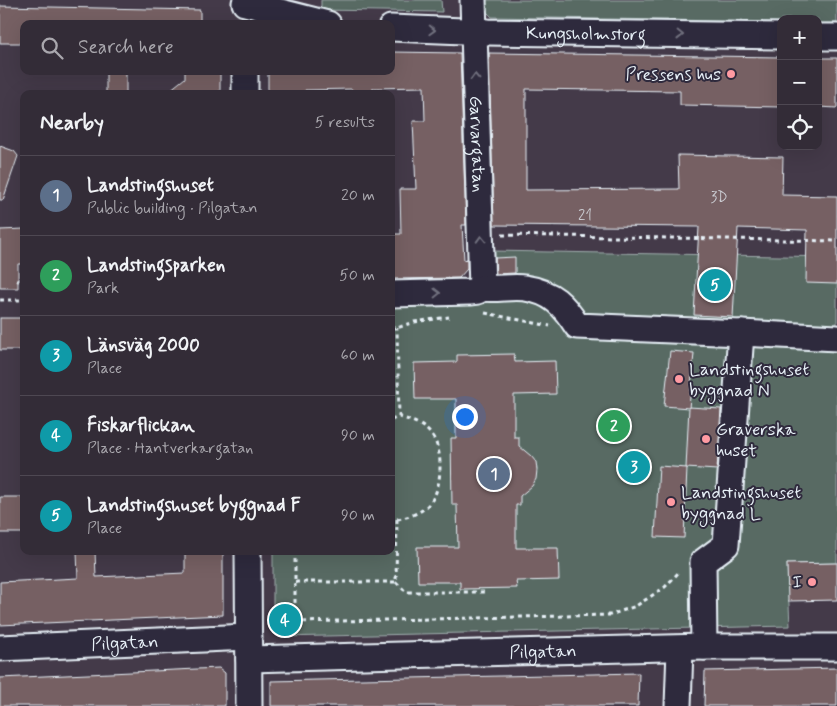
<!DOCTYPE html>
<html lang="en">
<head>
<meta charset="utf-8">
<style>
	body { margin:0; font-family:Mynerve,sans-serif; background:#3b343f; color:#f1f3f6 }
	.controls { position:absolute; right:15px; top:15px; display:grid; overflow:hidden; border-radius:10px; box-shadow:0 5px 20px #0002 }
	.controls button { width:45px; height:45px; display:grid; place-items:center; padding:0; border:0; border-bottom:1px solid #4e4852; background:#332c37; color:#f1f3f6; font:25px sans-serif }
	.you { position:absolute; left:464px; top:416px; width:18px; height:18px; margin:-12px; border:4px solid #fff; border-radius:50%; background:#1a73e8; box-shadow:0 0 0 8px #1a73e833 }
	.badge { display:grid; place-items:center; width:32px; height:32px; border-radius:50%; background:#ff9aa2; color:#fff; font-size:16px; font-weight:700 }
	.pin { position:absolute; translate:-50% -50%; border:2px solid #fff; box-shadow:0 1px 5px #0006 }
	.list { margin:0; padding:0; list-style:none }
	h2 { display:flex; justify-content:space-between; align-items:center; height:65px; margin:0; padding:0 20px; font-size:21px }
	h2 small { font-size:16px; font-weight:400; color:#a9a7ad }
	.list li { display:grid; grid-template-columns:32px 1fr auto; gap:15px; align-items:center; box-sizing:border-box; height:80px; padding:0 20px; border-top:1px solid #4e4852 }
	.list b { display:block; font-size:19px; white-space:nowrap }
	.list p { margin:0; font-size:16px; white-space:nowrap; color:#a9a7ad }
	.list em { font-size:16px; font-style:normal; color:#a9a7ad }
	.icon { flex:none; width:28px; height:28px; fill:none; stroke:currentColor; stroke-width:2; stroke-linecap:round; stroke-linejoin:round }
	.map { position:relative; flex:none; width:837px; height:706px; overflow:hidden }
	.search { position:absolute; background:#332c37; box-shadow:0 5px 20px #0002; left:20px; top:20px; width:375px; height:55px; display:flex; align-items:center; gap:12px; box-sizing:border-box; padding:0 18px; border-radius:10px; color:#a9a7ad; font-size:19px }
	.panel { position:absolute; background:#332c37; box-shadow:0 5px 20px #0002; left:20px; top:90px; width:375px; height:465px; border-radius:10px }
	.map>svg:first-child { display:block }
	.green { fill:#586b64; stroke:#a0aeae }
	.building { fill:#766164; stroke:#e8f1f8 }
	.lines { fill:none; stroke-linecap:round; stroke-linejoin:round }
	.minor-casing { stroke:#e8f1f8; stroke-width:29 }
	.path { stroke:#e8f1f8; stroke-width:3; stroke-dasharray:4 4; stroke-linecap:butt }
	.minor { stroke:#2f2a3d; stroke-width:25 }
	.oneway { stroke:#70707e }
	.poi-dot { fill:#ff9aa2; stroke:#2f2a3d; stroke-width:2 }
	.labels { text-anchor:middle; stroke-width:4; stroke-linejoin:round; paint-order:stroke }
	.number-label { font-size:15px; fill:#cccdd3 }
	.street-label { font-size:18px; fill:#e8f1f8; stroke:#2f2a3d }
	.poi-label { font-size:18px; fill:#e8f1f8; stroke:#2f2a3d; text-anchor:start }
</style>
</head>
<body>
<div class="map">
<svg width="837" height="706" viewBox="0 0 837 706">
	<rect width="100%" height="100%" fill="#443a49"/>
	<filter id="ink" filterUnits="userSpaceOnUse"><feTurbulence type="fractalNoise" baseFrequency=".02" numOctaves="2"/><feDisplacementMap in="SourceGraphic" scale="10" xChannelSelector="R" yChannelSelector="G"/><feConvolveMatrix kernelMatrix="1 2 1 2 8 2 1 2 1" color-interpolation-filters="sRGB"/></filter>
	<g filter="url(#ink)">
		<!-- green -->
		<g class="green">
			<polygon points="321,0 441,0 442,12 321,10"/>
			<polygon points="482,0 837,0 837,23 818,23 818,19 781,19 781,22 492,17 483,8"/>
			<polygon points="492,251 837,257 837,563 787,564 790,626 279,637 273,632 273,551 391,551 391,300 494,299"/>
		</g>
		<!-- building -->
		<g class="building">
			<polygon points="0,6 200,10 200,24 24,24 24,43 0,43"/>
			<polygon points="391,52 460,53 466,225 462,225 464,260 467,259 467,269 459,278 391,279 391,234 401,234 400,189 416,189 413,121 425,121 424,87 373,88 373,94 352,94 352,89 305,90 305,94 268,94 268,71 391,71"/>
			<polygon points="489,53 781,57 781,107 680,105 680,91 526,89 526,190 679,189 678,155 783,157 782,195 837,196 837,284 806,283 807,230 738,228 733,317 694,315 699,227 494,225"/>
			<polygon points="818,58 837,58 837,108 818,107"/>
			<rect x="106" y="71" width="20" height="23"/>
			<polygon points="185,71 220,71 220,94 165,94 185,78"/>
			<polygon points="0,146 14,151 18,156 3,200 0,200"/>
			<polygon points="24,229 24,264 18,264 18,288 0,288 0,230"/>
			<polygon points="515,257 515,273 496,274 495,258"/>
			<rect x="0" y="318" width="24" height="32"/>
			<polygon points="670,351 694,353 689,408 664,406"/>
			<polygon points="514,354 515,362 555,361 556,394 514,395 514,437 519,437 519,446 531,456 536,462 537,470 536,479 532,486 520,496 520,505 516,505 516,548 558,548 559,580 516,581 517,588 460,589 460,582 418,582 417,547 458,547 457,505 452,505 451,438 456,438 456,399 415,399 414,363 457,362 457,355"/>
			<polygon points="689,407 721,409 717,470 686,468"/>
			<polygon points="659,466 687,468 684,538 655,537"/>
			<rect x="0" y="497" width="24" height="36"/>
			<polygon points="77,551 95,551 96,577 185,573 185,551 223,551 223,615 0,625 0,582 78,578"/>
			<polygon points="837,563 837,600 788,601 787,564"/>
			<polygon points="219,668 225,673 225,706 0,706 0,678"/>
			<polygon points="837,668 837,706 704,706 705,671"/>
			<polygon points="639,673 638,706 271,706 271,681"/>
		</g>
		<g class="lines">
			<defs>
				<g id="minor">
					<path id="s1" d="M473 0 482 288"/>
					<polyline points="245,3 328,24"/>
					<path id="s2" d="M391 28 488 32 781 36"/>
					<polyline points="818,37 837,37"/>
					<polyline points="245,71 245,94"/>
					<path d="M482 288C497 290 511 286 525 288 552 292 564 305 577 326L741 333 726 545 703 562 704 647"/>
					<polyline points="391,294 470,292 478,291 482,288"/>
					<polyline points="741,333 837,338"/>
					<polyline points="248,551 249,706"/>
					<path id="s3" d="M0 648 249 637"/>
					<path id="s4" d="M249 659 704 647H837"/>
					<polyline points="678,706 680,649"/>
				</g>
			</defs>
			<!-- minor casing -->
			<use href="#minor" class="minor-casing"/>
			<!-- path -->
			<g class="path">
				<polyline points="502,235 837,241"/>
				<polyline points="18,278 18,281 24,282"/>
				<polyline points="0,300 24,300"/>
				<polyline points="485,313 550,326"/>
				<polyline points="391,328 397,328 414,322 449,317"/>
				<polyline points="391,420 399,417 397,328"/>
				<path d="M397 519C429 514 440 497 440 465 440 453 437 439 427 430 419 423 410 420 399 417"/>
				<polyline points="295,551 295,637"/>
				<polyline points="295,582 396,582 397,519 391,518"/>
				<polyline points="396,582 406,592 486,592"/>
				<polyline points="295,622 610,615 636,606 665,587 680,571"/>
			</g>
			<!-- minor -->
			<use href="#minor" class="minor"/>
		</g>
		<!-- one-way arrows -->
		<defs><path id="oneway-chevron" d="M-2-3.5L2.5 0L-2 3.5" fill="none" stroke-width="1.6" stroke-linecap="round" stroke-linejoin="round" transform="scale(1.25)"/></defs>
		<g class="oneway">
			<use href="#oneway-chevron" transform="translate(432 30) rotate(2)"/>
			<use href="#oneway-chevron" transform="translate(680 35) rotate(1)"/>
			<use href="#oneway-chevron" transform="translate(475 77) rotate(-92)"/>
			<use href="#oneway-chevron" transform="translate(481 239) rotate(-92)"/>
			<use href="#oneway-chevron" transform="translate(437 293) rotate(-1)"/>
		</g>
	</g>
	<!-- markers -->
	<g class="poi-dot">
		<circle cx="731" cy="74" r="5"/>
		<circle cx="679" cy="379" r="5"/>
		<circle cx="706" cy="439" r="5"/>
		<circle cx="671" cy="502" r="5"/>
		<circle cx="812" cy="582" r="5"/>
	</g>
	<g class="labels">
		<!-- number labels -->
		<g class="number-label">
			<text x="719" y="202">3D</text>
			<text x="585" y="220">21</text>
		</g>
		<!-- street labels -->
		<g class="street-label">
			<text dy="6" stroke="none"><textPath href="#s2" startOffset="195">Kungsholmstorg</textPath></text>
			<text dy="6" stroke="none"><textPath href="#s1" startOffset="144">Garvargatan</textPath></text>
			<text dy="6" stroke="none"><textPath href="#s3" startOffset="125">Pilgatan</textPath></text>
			<text dy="6" stroke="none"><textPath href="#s4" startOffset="294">Pilgatan</textPath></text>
		</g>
		<!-- poi labels -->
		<g class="poi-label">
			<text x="721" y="80" text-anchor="end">Pressens hus</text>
			<text x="689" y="375">Landstingshuset<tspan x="689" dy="21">byggnad N</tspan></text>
			<text x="716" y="435">Graverska<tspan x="716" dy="21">huset</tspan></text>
			<text x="681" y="498">Landstingshuset<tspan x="681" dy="21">byggnad L</tspan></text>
			<text x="802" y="588" text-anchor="end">I</text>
		</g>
	</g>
</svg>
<div class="controls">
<button>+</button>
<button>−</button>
<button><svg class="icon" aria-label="locate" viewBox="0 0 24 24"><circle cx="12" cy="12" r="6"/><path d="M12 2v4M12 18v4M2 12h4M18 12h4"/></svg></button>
</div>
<div class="you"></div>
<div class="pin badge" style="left:494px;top:474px;background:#5c6f8a">1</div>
<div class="pin badge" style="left:614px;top:426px;background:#2e9e5b">2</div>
<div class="pin badge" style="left:634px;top:467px;background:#0f9aa8">3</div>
<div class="pin badge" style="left:285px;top:620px;background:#0f9aa8">4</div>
<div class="pin badge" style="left:715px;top:285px;background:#0f9aa8">5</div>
<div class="search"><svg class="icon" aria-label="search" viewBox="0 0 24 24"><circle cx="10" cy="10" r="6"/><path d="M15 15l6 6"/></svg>Search here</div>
<section class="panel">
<h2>Nearby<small>5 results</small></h2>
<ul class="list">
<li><span class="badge" style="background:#5c6f8a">1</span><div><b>Landstingshuset</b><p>Public building · Pilgatan</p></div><em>20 m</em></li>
<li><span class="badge" style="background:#2e9e5b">2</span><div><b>Landstingsparken</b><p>Park</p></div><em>50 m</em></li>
<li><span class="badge" style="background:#0f9aa8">3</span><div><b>Länsväg 2000</b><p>Place</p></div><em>60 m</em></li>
<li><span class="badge" style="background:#0f9aa8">4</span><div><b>Fiskarflickan</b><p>Place · Hantverkargatan</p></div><em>90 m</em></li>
<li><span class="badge" style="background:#0f9aa8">5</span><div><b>Landstingshuset byggnad F</b><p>Place</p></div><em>90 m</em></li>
</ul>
</section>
</div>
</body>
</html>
